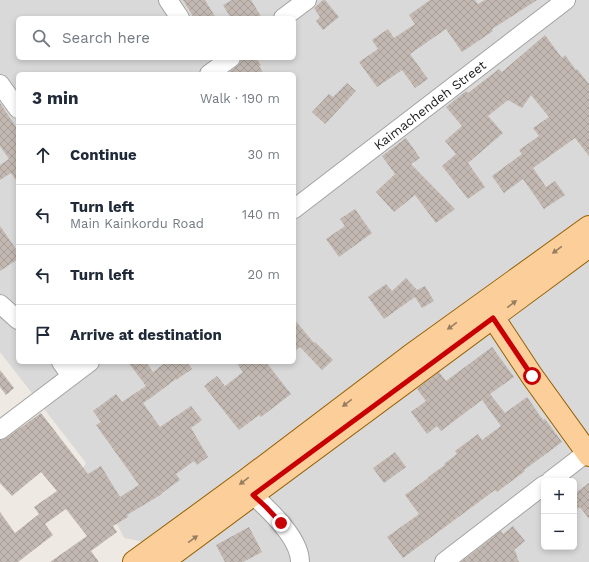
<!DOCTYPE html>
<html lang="en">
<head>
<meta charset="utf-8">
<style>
	body { margin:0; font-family:"Work Sans",sans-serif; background:#f6f6f7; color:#1f2937 }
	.controls { position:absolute; right:12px; bottom:12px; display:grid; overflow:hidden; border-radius:6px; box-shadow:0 2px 6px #0003 }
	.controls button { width:36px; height:36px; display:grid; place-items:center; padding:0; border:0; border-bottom:1px solid #e0e1e3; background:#fff; color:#1f2937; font:20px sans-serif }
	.stop { position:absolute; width:12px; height:12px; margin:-9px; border:3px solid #c80006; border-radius:50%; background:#fff }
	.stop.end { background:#c80006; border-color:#fff; box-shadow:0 1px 4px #0008 }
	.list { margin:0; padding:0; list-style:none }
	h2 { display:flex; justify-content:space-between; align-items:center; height:52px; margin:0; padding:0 16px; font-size:17px }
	h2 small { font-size:13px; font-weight:400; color:#747a83 }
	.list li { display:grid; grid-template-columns:26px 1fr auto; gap:12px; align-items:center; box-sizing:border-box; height:60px; padding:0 16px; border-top:1px solid #e0e1e3 }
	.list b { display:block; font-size:15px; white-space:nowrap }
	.list p { margin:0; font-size:13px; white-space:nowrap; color:#747a83 }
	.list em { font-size:13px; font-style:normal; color:#747a83 }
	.icon { flex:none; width:22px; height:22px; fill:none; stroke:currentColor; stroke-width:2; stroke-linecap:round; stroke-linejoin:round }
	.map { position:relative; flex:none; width:589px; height:562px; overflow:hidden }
	.search { position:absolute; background:#fff; box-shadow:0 2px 6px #0003; left:16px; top:16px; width:280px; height:44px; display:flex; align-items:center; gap:10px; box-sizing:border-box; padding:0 14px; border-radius:6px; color:#747a83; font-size:15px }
	.panel { position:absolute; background:#fff; box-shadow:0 2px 6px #0003; left:16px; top:72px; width:280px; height:292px; border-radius:6px }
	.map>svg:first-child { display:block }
	.residential { fill:#dad9d9; fill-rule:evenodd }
	.building { fill:url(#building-cross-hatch) }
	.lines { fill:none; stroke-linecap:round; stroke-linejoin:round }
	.minor-casing { stroke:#a3a3a3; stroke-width:20 }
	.major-casing { stroke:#945f00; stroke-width:24 }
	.minor { stroke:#fff; stroke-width:18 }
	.major { stroke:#fcce99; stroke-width:22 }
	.oneway { fill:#977e61 }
	.route { stroke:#c80006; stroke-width:5 }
	.labels { text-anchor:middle; stroke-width:3; stroke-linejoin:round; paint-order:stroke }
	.street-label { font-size:13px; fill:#1c1c1c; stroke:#fff }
</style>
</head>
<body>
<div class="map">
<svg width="589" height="562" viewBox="0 0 589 562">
	<defs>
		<pattern id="building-cross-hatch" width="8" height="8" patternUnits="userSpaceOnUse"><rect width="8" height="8" fill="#c2b8b1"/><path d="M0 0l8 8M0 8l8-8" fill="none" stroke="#a69e98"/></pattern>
	</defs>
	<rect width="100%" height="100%" fill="#eee9e2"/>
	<!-- residential -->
	<g class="residential">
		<path d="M0 0H589V222L150 544 135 540 124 538 116 522 81 471 86 463 0 352ZM18 18H294V58H18ZM18 74H294V362H18Z"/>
		<path d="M589 252V562H171ZM544 481H574V547H544Z"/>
	</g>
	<!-- building -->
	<g class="building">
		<polygon points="183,0 205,0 216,18 194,18"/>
		<polygon points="232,0 251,0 262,18 231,18 223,5"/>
		<polygon points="323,0 325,0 339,17 323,30 316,21 320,17 314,8"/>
		<polygon points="430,0 475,0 478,4 485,0 537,0 492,29 493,31 462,52 446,29 410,54 428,79 415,88 402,70 377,87 359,62 378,49 372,40 388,29 394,38 415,24 409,15"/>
		<polygon points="545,35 562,58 565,55 576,70 577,69 589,84 589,156 575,138 533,168 546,187 555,181 565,195 544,209 523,179 504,193 492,176 522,154 519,150 539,136 533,128 549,117 531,95 522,108 508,100 488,116 503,133 468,163 485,187 468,199 442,166 456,154 445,141 462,126 446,107 466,91 468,93 499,69 502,72"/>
		<polygon points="244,58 256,58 261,65 259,66 264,74 227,74 237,66 240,63 241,60"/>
		<polygon points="347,83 356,91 325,124 312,112 329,94 333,97"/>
		<polygon points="0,103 18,130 18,183 11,173 0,180 0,165 9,159 0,146"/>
		<polygon points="406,138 420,158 411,164 455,209 436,223 415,195 394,212 376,192 395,174 382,156"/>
		<polygon points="355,209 372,233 339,257 326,239 345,226 340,219"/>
		<polygon points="0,226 18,252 18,259 0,271"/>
		<polygon points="406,278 417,290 425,286 434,301 422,308 415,297 384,319 368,297 386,284 392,291"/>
		<polygon points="294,319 314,343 315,342 333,360 322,370 300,347 294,352"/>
		<polygon points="492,347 514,377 490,394 505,413 527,397 543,420 545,419 562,442 524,470 525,471 497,492 495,490 403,558 387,537 419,514 405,495 428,478 428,477 445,465 444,464 457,454 455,451 478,434 482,440 501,426 482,400 441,431 437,426 427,434 411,412 426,401 417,389 439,372 446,381"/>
		<polygon points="128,362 146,362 153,372 166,362 187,362 192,369 176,380 176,379 152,397 143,403 160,427 191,406 202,420 191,428 208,457 197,465 194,461 176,474 180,480 162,493 162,494 127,515 128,517 113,526 117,532 91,551 99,562 50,562 87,536 66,509 45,524 53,535 18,562 0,562 0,512 15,533 39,514 34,507 57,491 41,472 12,496 0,483 0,440 6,438 41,413 88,474 101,466 120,497 139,485 96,425 101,422 93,411 116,394 122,402 146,386"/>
		<polygon points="236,362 266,362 291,394 261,417 259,415 239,430 204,386 217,376 225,386 243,372"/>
		<polygon points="0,370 14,388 6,395 0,387"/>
		<polygon points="395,452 406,467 384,483 373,468"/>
		<polygon points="589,483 589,519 580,507 574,511 574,494"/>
		<polygon points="513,526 525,541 514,550 517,554 516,554 519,562 461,562 501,531 503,534"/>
		<polygon points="249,527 262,552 243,562 225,562 216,545"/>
	</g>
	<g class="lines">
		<defs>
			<g id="minor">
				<polyline points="168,0 180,18"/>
				<polyline points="283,18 307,0"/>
				<polyline points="209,74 231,58"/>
				<polyline points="0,84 18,109"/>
				<path id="s1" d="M294 209 566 0"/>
				<polyline points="0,304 18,320"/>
				<polyline points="61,362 71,376"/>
				<polyline points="0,430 90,362"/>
				<polyline points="550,481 589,451"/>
				<path d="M253 495C269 510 300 538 300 562"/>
				<polyline points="444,562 544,485"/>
			</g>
			<g id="major">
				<polyline points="485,305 532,376 589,455"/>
				<polyline points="134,562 245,481 410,356 589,227"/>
				<polyline points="162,562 589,246"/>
			</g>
		</defs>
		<!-- minor casing -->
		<use href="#minor" class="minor-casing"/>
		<!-- major casing -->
		<use href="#major" class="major-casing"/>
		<!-- minor -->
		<use href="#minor" class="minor"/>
		<!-- major -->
		<use href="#major" class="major"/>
	</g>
	<!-- one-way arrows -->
	<defs><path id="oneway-solid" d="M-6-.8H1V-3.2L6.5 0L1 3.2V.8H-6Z"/></defs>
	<g class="oneway">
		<use href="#oneway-solid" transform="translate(557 250) rotate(144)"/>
		<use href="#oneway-solid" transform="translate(512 304) rotate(-37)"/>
		<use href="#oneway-solid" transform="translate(452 326) rotate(144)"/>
		<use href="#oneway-solid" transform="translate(347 403) rotate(143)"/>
		<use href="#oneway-solid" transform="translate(244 481) rotate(143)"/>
		<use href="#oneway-solid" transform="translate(193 539) rotate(-36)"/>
	</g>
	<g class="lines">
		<!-- route -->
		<polyline class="route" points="281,523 266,507 253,495 493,318 532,376"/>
	</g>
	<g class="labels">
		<!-- street labels -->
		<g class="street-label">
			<text dy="5" stroke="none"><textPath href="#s1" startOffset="171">Kaimachendeh Street</textPath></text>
		</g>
	</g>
</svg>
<div class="controls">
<button>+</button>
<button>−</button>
</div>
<div class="stop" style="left:532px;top:376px"></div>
<div class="stop end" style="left:281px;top:523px"></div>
<div class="search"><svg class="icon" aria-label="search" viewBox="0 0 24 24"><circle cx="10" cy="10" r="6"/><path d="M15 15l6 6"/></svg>Search here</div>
<section class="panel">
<h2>3 min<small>Walk · 190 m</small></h2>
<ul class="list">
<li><svg class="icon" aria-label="ahead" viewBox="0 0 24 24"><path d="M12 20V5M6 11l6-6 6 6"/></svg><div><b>Continue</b></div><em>30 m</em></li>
<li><svg class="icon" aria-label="left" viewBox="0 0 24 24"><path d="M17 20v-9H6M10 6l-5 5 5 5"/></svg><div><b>Turn left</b><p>Main Kainkordu Road</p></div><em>140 m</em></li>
<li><svg class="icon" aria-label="left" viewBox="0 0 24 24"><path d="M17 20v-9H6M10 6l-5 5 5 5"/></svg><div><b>Turn left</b></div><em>20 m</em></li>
<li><svg class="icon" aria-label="arrive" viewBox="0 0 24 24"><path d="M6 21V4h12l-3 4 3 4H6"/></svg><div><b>Arrive at destination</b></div></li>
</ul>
</section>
</div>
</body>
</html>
